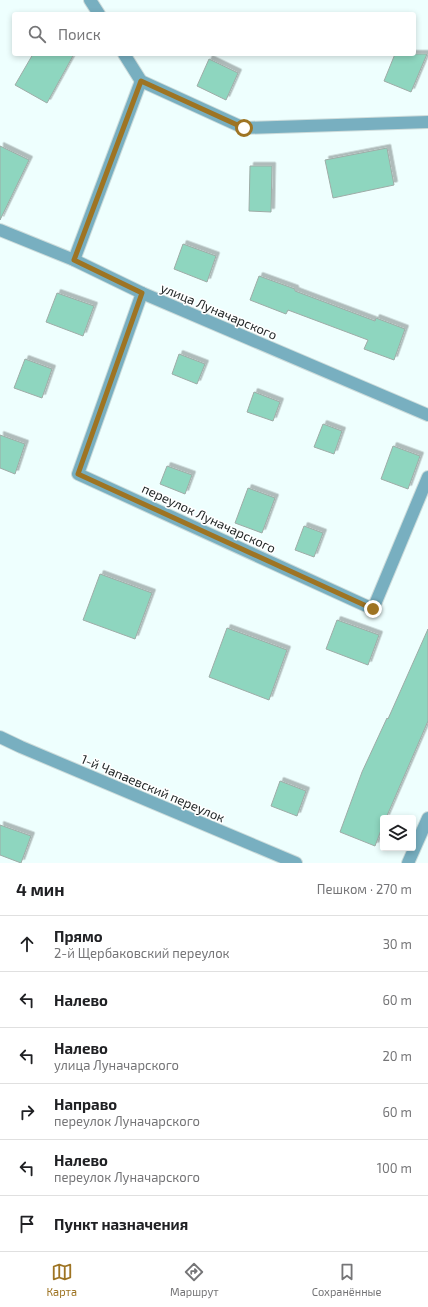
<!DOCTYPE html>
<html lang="ru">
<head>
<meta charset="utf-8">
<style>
	body { margin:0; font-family:"Exo 2",sans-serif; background:#f2f2f2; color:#202124 }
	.controls { position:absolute; right:12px; bottom:12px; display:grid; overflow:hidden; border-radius:4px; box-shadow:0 2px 6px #0003 }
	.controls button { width:36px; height:36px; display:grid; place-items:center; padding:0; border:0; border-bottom:1px solid #e0e0e0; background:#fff; color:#202124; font:20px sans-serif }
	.stop { position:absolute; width:12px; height:12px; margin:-9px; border:3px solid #9e7423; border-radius:50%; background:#fff }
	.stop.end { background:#9e7423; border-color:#fff; box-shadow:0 1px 4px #0008 }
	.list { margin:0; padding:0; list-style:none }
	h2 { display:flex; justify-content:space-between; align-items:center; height:52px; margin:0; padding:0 16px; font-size:17px }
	h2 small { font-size:13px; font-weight:400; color:#757577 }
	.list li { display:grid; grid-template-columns:26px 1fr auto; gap:12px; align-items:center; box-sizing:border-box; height:56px; padding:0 16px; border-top:1px solid #e0e0e0 }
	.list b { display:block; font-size:15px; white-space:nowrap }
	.list p { margin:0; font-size:13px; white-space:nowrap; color:#757577 }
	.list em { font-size:13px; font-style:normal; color:#757577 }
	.icon { flex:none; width:22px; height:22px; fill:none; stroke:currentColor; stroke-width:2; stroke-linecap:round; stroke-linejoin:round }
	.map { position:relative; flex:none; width:428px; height:863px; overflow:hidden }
	.search { position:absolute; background:#fff; box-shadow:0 2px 6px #0003; left:12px; right:12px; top:12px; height:44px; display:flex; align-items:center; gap:10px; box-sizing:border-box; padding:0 14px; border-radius:4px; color:#757577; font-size:15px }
	.sheet { height:388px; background:#fff }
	nav { display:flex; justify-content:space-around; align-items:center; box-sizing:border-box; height:56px; border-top:1px solid #e0e0e0; background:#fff; font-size:11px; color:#757577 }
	nav a { display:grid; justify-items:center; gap:2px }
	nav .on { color:#9e7423 }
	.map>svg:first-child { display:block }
	.building { fill:#8ed6bf; stroke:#9eaca7; filter:url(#shadow) }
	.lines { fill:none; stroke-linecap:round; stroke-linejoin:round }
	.minor-casing { stroke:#cddcdb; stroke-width:14 }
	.minor { stroke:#78afc0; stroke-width:12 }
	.route { stroke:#9e7423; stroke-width:5 }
	.labels { text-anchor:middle; stroke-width:3; stroke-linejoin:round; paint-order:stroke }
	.street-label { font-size:13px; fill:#1f2525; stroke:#fff }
</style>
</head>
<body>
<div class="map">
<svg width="428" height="863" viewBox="0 0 428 863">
	<defs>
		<filter id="shadow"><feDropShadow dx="3.5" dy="-3.5" stdDeviation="0" flood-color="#0004"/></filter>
	</defs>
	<rect width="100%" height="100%" fill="#eefffe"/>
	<!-- building -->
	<g class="building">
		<polygon points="33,54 74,54 47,103 15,85"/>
		<polygon points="395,54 427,54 411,92 384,81"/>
		<polygon points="209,59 238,73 226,100 197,86"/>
		<polygon points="0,146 29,160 0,220"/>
		<polygon points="387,148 394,185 333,198 325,160"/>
		<polygon points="250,166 272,166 271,212 249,211"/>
		<polygon points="183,244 216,256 207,282 174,269"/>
		<polygon points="259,276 295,289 295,291 375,321 376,318 405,329 394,360 364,349 368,340 288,310 286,314 250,300"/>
		<polygon points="57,293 94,306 83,336 46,322"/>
		<polygon points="179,354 205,364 197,384 172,374"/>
		<polygon points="25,359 52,369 42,398 14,388"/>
		<polygon points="254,392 280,402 273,421 247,412"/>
		<polygon points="323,424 342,431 334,454 314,447"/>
		<polygon points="0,435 25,444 15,474 0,468"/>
		<polygon points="393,446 420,456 408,489 381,479"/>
		<polygon points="167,466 192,475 185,494 160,484"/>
		<polygon points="248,488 275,498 262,533 235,523"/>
		<polygon points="304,526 323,533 314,557 295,550"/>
		<polygon points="100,574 152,593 135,639 83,620"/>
		<polygon points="337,620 379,635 368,665 326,649"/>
		<polygon points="227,628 287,650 269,700 209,677"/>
		<polygon points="428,629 428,721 386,818 383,818 383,825 375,846 340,832 362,772 387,718 388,719"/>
		<polygon points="280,781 306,791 297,816 271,806"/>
		<polygon points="0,825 31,836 21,863 0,855"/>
	</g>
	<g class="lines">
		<defs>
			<g id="minor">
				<polyline points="90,0 99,14"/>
				<polyline points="124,54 141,81 244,128 428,122"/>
				<polyline points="0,230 74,260 142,293 428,415"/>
				<polyline points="74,260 141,81"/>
				<polyline points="142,293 78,474 373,609 428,477"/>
				<polyline points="0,737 21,747 296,863"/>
				<polyline points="408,863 428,818"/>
			</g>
		</defs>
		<!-- minor casing -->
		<use href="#minor" class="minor-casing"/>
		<!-- minor -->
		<use href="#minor" class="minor"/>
	</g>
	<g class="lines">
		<!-- route -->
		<polyline class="route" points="244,128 141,81 74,260 142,293 78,474 373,609"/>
	</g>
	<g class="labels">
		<!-- street labels -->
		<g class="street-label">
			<text transform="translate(219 311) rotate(23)" y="5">улица Луначарского</text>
			<text transform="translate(209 518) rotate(25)" y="5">переулок Луначарского</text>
			<text transform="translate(153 788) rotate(23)" y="5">1-й Чапаевский переулок</text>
		</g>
	</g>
</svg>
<div class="controls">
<button><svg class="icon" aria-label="layers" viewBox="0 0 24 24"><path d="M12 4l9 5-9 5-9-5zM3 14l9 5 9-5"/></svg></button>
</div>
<div class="stop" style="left:244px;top:128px"></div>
<div class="stop end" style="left:373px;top:609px"></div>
<div class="search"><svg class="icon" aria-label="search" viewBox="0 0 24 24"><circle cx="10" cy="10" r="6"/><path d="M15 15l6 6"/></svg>Поиск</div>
</div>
<section class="sheet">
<h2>4 мин<small>Пешком · 270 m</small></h2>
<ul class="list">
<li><svg class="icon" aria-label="ahead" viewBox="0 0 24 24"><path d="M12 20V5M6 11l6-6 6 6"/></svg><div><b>Прямо</b><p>2-й Щербаковский переулок</p></div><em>30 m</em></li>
<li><svg class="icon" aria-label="left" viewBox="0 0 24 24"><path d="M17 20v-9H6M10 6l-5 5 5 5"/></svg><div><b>Налево</b></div><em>60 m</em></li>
<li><svg class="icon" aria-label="left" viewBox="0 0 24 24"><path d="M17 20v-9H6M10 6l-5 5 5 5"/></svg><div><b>Налево</b><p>улица Луначарского</p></div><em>20 m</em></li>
<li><svg class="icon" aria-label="right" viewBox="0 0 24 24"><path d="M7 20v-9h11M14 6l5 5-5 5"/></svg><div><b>Направо</b><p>переулок Луначарского</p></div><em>60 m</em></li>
<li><svg class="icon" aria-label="left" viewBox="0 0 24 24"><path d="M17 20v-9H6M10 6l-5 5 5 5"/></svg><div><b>Налево</b><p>переулок Луначарского</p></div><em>100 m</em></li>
<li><svg class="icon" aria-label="arrive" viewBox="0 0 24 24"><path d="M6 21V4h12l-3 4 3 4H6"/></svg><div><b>Пункт назначения</b></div></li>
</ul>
</section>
<nav>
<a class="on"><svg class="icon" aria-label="map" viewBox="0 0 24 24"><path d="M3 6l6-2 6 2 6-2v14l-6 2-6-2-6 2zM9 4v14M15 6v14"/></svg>Карта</a>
<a><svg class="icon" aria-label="directions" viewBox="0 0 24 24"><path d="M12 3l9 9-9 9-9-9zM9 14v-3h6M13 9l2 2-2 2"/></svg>Маршрут</a>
<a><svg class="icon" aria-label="saved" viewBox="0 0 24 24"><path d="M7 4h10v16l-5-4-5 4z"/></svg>Сохранённые</a>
</nav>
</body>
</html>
